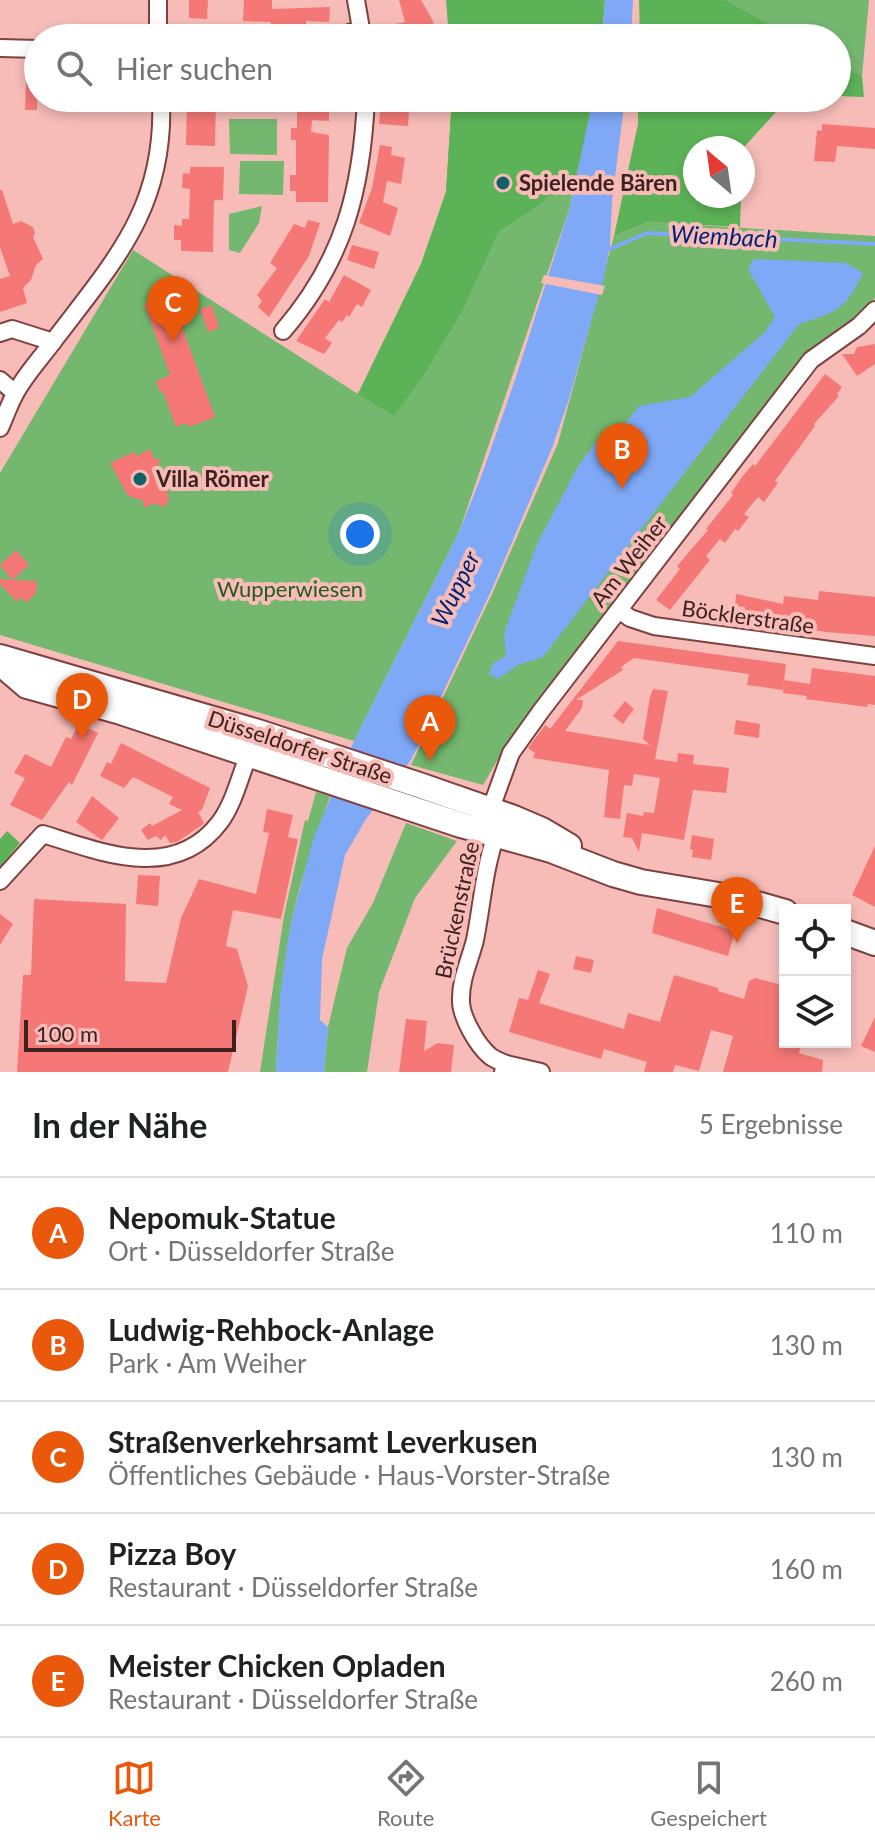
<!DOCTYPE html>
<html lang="de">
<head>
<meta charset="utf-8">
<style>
	body { margin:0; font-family:Lato,sans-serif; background:#f6f6f6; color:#202124 }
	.controls { position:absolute; right:24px; bottom:24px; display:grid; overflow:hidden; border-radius:0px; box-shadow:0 4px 12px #0003 }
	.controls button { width:72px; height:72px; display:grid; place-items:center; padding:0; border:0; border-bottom:2px solid #e0e0e0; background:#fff; color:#202124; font:40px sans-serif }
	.compass { position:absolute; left:683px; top:136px; width:72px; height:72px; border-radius:50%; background:#fff; box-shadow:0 4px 12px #0003; rotate:331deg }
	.scale { position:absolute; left:24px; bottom:20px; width:212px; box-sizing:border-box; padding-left:8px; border:4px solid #3c211f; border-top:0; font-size:22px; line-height:28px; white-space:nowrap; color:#3c211f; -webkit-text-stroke:6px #f7bcb8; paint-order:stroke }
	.you { position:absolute; left:360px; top:534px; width:28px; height:28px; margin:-20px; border:6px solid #fff; border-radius:50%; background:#1a73e8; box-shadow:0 0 0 12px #1a73e833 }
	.badge { display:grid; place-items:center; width:52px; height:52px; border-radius:50%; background:#ea580c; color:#fff; font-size:26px; font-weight:700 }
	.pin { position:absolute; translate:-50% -66px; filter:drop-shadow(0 2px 4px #0008) }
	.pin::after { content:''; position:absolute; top:42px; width:28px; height:24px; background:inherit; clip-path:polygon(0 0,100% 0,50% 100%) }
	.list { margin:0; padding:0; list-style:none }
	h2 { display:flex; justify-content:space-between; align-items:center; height:104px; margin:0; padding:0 32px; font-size:34px }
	h2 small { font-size:26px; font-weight:400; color:#757577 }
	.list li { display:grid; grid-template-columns:52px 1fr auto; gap:24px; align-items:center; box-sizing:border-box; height:112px; padding:0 32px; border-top:2px solid #e0e0e0 }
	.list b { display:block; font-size:30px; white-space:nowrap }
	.list p { margin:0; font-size:26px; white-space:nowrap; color:#757577 }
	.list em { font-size:26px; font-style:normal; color:#757577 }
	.icon { flex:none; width:44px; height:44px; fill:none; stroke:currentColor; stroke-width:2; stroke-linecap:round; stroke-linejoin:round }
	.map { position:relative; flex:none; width:875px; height:1072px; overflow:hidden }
	.search { position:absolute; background:#fff; box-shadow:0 4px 12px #0003; left:24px; right:24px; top:24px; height:88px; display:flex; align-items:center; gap:20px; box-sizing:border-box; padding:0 28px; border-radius:44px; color:#757577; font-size:30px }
	.sheet { height:664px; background:#fff }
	nav { display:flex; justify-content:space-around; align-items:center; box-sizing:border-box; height:112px; border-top:2px solid #e0e0e0; background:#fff; font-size:22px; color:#757577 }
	nav a { display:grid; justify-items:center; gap:4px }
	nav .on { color:#ea580c }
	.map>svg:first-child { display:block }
	.green { fill:#74b76f }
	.forest { fill:#5cb357 }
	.water { fill:#7fa9f7 }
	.pier { fill:#f7bcb8 }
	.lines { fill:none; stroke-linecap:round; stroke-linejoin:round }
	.stream { stroke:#7fa9f7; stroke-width:4 }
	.building { fill:#f57876 }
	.minor-casing { stroke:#7e413f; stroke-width:20 }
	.secondary-casing { stroke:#7e413f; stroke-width:28 }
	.minor { stroke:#fff; stroke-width:16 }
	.secondary { stroke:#fff; stroke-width:24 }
	.poi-dot { fill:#116267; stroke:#f7bcb8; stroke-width:3 }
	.labels { text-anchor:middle; stroke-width:8; stroke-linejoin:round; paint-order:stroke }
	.poi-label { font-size:22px; font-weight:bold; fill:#3c211f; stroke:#f7bcb8; text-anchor:start }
	.street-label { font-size:22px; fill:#3c211f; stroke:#f7bcb8 }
	.park-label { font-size:22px; fill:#235c20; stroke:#f7bcb8 }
	.water-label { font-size:24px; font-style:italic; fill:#002376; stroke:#f7bcb8 }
</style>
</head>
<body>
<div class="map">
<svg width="875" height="1072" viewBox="0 0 875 1072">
	<rect width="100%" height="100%" fill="#f7bcb8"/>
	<!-- green -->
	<g class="green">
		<polygon points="726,0 869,0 862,76 837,62 837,38 794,38"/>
		<polygon points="452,98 593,98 570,207 459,532 354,741 0,635 0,473 133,250 358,394 421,264 446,192"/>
		<polygon points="229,119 277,119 277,155 230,154"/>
		<polygon points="240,161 284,161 283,195 239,194"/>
		<polygon points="262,206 259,223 240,253 229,250 229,214"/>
		<polygon points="648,222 875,236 875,298 852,319 810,349 671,535 511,737 483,785 411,765 492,594 558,443 614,236"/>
		<path d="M316 792 330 796C316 837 301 877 292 919 282 970 278 1021 276 1072H260L284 916 305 820 308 821Z"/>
		<polygon points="406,823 457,841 415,898 379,992 367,1072 324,1072 328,1027 347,948 373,903"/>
	</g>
	<!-- forest -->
	<g class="forest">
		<polygon points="446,0 605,0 602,38 449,38"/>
		<polygon points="639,0 726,0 794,38 640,38"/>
		<polygon points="837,62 862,76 864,97 837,96"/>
		<polygon points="452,98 593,98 585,143 576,175 529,212 499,231 462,311 423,376 394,416 358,394 421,264 446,192"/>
		<polygon points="638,98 809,98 787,100 744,147 743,163 743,148 695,148 695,196 741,196 740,227 648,222 614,236 638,124"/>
		<polygon points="7,831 20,843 0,867 0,839"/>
	</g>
	<!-- water -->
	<g class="water">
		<polygon points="605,0 633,0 631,38 602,38"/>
		<polygon points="593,98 625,98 612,201 610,245 604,277 568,402 552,448 492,589 411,760 366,819 345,855 322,959 320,1020 328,1027 324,1072 276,1072 280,998 286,952 292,918 314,837 354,741 459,532 481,477 516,377 570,207"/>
		<path d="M754 259 846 263 863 273C845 311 837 311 799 324L543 657 518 665 498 679 489 674 493 663 506 656 504 633 537 544 577 468 596 442 614 438 639 406 690 397 765 332 775 317 748 269Z"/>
	</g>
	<!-- pier -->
	<polygon class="pier" points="544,275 605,286 602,295 541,283"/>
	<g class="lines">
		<!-- stream -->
		<polyline class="stream" points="605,251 647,233 875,244"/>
	</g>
	<!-- building -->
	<g class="building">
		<polygon points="189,0 208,0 207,19 189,18"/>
		<polygon points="244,0 272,0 272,9 330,7 329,22 306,21 306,33 271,32 271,22 243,21"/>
		<polygon points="399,0 421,0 434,23 416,33 416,38 396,38 396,24 405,22"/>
		<polygon points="26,83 38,83 37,110 25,110"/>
		<polygon points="187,98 216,98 215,146 186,145"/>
		<polygon points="297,98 329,98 329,121 312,120 311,132 329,135 328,202 296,202 296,191 290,191 290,175 296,175 296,140 291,140 291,128 297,128"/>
		<polygon points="381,98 401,98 400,110 409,110 408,126 379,124"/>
		<polygon points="822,124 875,128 875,149 837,146 835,162 814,161 817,130 822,131"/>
		<polygon points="380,145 392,147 391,155 405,158 401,184 387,181 383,202 398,208 390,236 359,223 372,188"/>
		<polygon points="190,167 224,167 223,200 214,200 213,252 181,251 181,240 174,240 174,225 182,226 182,219 189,219 190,189 182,188 183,173 190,174"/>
		<polygon points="0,190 2,190 13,224 21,221 33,227 35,233 33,237 43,259 36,265 31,280 23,288 27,303 0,312 0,279 10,276 0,247"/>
		<polygon points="308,220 320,223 309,256 269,317 258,307 262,301 257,295 277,268 270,263 294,224 305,228"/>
		<polygon points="352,245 379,252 374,269 347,260"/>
		<polygon points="344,275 371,290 362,307 357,304 349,317 347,315 342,322 339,320 325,338 332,343 324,354 296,341 325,299 329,302"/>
		<polygon points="170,294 215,417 189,427 187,423 176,427 163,392 160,392 156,381 170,375 144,304"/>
		<polygon points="212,305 219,328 208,332 200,309"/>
		<polygon points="875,344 875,364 857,376 842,354 854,354 857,347"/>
		<polygon points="825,374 842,387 837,394 839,396 814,424 815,426 775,481 778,483 764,502 758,497 744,514 749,517 738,531 735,529 725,543 720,539 706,556 710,560 670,610 656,600 680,569 677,566 708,530 706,529 733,495 731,493 742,477 753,464 755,466"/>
		<polygon points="150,449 154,458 160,460 156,470 166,487 169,498 168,503 163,507 154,503 145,508 142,500 128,496 110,463 134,452 136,456"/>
		<polygon points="16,550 29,565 13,580 37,581 36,593 26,603 21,597 17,602 0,584 0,579 12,580 0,565"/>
		<polygon points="819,591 875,597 875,636 826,632 743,618 745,607 735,606 736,594 783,604 784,596 818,600"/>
		<polygon points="618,641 786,664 783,690 747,685 749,674 634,658 621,667 623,670 576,700 583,700 582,708 565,731 650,745 643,739 650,697 653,689 668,691 655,759 677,762 678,753 694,755 693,764 729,768 726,793 693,790 684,840 642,833 639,852 632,838 623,837 627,813 643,816 644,812 654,813 660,778 634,774 632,786 624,785 620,819 604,817 609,770 533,758 535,753 528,748 545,725 550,729"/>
		<polygon points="812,668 875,676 875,705 868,704 867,707 806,699 807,696 783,693 784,680 810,684"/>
		<polygon points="625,701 634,709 623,724 613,716"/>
		<polygon points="736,720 760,724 759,738 734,734"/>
		<polygon points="79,724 98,733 72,785 69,782 42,820 10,805 25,778 14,773 25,754 51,767 66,737 71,739"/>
		<polygon points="121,743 210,788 202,810 198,812 204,823 202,825 177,842 170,843 165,835 161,840 156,836 148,840 141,830 150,823 152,826 182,810 169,804 173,797 133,777 124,788 100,776 107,762 111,764"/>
		<polygon points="92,796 119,818 102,840 76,822"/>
		<polygon points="267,809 293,815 288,837 298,839 281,919 233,910 226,946 237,949 248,986 228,1072 17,1072 23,975 31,975 34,899 126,904 125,981 166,983 181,918 199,879 256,894 269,833 263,832"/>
		<polygon points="692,835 714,839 711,860 692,857 693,850 690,849"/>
		<polygon points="875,846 875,907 852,895"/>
		<polygon points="138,875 160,876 158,906 136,904"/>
		<polygon points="657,908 735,931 728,956 652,933"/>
		<polygon points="0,914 13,924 0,945"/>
		<polygon points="576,956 594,960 591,973 573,969"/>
		<polygon points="538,970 550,974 539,1003 624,1029 628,1013 660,1022 674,975 718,988 718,991 744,999 749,981 755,978 785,986 785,1042 802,1042 799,1053 823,1060 822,1072 723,1072 733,1036 711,1030 699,1071 675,1065 673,1072 644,1072 647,1062 604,1049 601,1059 509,1032 519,998 528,1000"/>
		<polygon points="875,1017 875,1052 861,1046"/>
		<polygon points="406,1019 427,1021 424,1051 438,1043 454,1045 451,1072 399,1072"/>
	</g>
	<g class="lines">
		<defs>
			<g id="minor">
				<polyline points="158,38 158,0"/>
				<polyline points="335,38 361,29 356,0"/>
				<polyline points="0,48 38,49"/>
				<path d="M283 331C344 260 362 190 366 98"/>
				<polyline points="0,333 12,329 53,342"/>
				<polyline points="0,380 15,393"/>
				<path d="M0 428C5 417 9 405 15 394 25 375 42 357 55 339 116 259 166 206 161 98"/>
				<polyline points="619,610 630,618 654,626 875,656"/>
				<polyline points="490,811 511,753 541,711 811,360 859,326 875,310"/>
				<path d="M496 835C484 869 482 905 475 940 470 960 460 980 461 1001 461 1017 477 1045 490 1056 494 1059 501 1062 506 1064L503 1072"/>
				<path d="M0 881 43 834C101 852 174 883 220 822 234 803 240 776 249 754"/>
				<polyline points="506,1064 541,1072"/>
			</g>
			<g id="secondary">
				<polyline points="0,657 258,732 419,785 514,818 542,830 569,846"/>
				<polyline points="0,663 27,686 121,712 461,825 551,850 613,874 641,882 736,898 785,912"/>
				<polyline points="845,932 875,943"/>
			</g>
		</defs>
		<!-- minor casing -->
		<use href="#minor" class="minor-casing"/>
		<!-- secondary casing -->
		<use href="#secondary" class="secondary-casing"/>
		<!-- minor -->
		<use href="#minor" class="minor"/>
		<!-- secondary -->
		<use href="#secondary" class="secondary"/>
	</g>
	<!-- markers -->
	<g class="poi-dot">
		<circle cx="503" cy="183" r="8"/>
		<circle cx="140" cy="479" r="8"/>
	</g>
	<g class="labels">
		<!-- poi labels -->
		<g class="poi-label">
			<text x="519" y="191">Spielende Bären</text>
			<text x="156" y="487">Villa Römer</text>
		</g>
		<!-- street labels -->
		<g class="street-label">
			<text transform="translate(629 561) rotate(-52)" y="8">Am Weiher</text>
			<text transform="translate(748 617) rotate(8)" y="8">Böcklerstraße</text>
			<text transform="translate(300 747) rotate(18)" y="8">Düsseldorfer Straße</text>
			<text transform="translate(457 910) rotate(-78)" y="8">Brückenstraße</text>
		</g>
		<!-- park labels -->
		<g class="park-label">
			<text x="290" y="597">Wupperwiesen</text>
		</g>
		<!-- water labels -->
		<g class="water-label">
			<text transform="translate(724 237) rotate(3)" y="8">Wiembach</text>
			<text transform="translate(456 589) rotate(-64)" y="8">Wupper</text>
		</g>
	</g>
</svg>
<div class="controls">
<button><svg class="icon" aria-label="locate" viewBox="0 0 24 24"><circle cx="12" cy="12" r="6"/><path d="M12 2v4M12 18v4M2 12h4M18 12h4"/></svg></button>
<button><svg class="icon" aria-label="layers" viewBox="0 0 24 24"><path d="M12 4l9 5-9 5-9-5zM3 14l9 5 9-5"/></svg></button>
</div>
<svg class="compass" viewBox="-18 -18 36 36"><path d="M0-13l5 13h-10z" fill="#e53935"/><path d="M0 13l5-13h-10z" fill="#757577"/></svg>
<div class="scale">100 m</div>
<div class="you"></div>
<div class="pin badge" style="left:430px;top:761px">A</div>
<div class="pin badge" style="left:622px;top:489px">B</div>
<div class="pin badge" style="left:173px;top:342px">C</div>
<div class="pin badge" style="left:82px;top:739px">D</div>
<div class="pin badge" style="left:737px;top:943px">E</div>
<div class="search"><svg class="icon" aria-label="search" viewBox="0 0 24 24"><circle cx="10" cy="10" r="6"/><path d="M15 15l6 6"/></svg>Hier suchen</div>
</div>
<section class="sheet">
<h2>In der Nähe<small>5 Ergebnisse</small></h2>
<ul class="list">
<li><span class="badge">A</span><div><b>Nepomuk-Statue</b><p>Ort · Düsseldorfer Straße</p></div><em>110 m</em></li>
<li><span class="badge">B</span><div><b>Ludwig-Rehbock-Anlage</b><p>Park · Am Weiher</p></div><em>130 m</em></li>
<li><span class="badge">C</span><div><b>Straßenverkehrsamt Leverkusen</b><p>Öffentliches Gebäude · Haus-Vorster-Straße</p></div><em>130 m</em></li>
<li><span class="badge">D</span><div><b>Pizza Boy</b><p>Restaurant · Düsseldorfer Straße</p></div><em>160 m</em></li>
<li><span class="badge">E</span><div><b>Meister Chicken Opladen</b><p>Restaurant · Düsseldorfer Straße</p></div><em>260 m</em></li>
</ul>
</section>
<nav>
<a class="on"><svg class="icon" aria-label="map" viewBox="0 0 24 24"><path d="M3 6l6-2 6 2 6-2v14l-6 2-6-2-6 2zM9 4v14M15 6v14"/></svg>Karte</a>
<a><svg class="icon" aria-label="directions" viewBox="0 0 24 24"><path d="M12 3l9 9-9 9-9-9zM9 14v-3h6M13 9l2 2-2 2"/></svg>Route</a>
<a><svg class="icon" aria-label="saved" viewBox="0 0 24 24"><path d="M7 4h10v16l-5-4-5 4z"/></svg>Gespeichert</a>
</nav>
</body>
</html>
